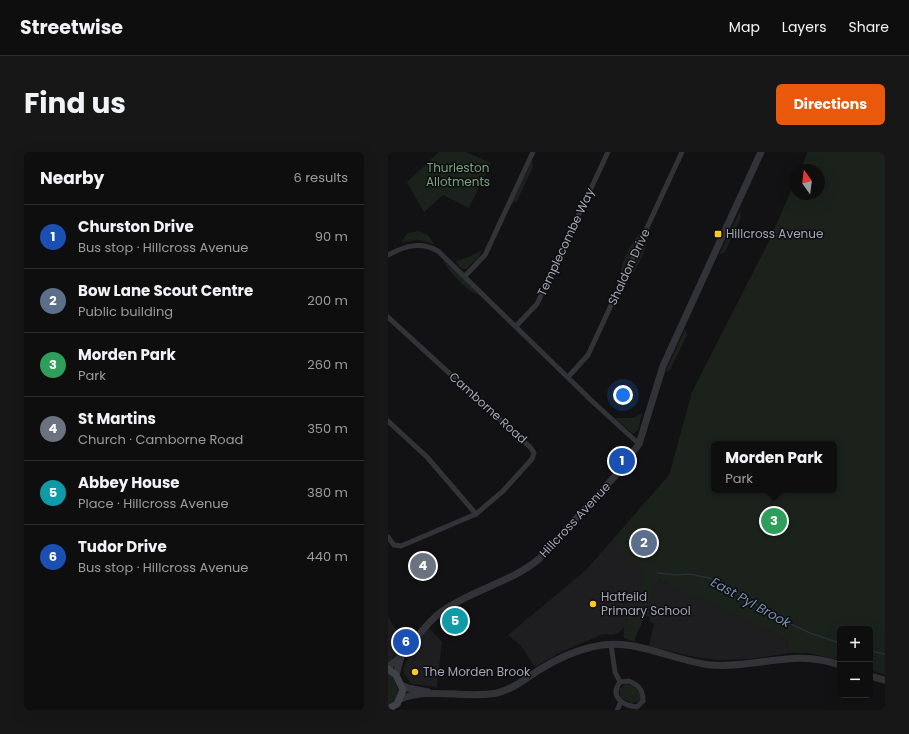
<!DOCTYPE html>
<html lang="en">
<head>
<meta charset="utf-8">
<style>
	body { margin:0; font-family:Poppins,sans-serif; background:#171718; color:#f1f3f6 }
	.controls { position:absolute; right:12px; bottom:12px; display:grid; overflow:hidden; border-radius:6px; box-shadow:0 4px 16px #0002 }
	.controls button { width:36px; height:36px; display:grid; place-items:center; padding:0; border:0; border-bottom:1px solid #2e2e2f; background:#0e0e0f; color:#f1f3f6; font:20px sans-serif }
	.compass { position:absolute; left:401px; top:12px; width:36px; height:36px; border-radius:50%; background:#0e0e0f; box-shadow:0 4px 16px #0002; rotate:346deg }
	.you { position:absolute; left:235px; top:243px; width:14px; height:14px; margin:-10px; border:3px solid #fff; border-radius:50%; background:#1a73e8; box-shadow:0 0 0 6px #1a73e833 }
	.badge { display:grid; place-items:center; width:26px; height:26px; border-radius:50%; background:#ea580c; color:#fff; font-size:13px; font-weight:700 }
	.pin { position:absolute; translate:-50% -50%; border:2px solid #fff; box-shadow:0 1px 4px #0006 }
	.popup { position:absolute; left:323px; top:289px; width:126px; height:52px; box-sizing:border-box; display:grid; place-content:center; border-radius:6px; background:#0e0e0f; filter:drop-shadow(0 1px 3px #0005); font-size:13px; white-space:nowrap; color:#9b9c9e }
	.popup b { font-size:15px; color:#f1f3f6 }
	.popup::after { content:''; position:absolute; left:50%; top:100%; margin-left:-8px; border:8px solid transparent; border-top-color:#0e0e0f }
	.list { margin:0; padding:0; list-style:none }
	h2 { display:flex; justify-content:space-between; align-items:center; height:52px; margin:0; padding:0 16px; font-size:17px }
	h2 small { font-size:13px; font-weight:400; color:#9b9c9e }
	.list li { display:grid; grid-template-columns:26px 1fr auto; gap:12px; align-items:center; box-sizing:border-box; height:64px; padding:0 16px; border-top:1px solid #2e2e2f }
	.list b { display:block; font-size:15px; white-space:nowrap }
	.list p { margin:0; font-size:13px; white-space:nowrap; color:#9b9c9e }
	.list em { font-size:13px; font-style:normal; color:#9b9c9e }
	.map { position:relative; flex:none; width:497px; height:558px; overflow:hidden; border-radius:6px }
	header { display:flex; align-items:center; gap:24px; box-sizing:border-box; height:56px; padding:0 20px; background:#0e0e0f; border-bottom:1px solid #2e2e2f }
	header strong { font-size:19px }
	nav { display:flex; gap:22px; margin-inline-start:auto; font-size:14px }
	.intro { display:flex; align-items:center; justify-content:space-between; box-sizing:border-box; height:96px; padding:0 24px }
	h1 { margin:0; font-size:28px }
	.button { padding:10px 18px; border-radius:6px; background:#ea580c; color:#fff; font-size:14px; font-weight:700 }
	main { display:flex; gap:24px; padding:0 24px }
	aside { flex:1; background:#0e0e0f; border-radius:6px; box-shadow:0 4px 16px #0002 }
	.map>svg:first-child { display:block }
	.built { fill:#1e1e21 }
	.green { fill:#1a221b; fill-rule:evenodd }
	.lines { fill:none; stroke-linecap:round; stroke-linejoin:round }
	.stream { stroke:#272f38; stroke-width:1.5 }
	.minor { stroke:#323339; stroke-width:5 }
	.tertiary { stroke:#323339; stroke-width:7 }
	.secondary { stroke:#404249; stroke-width:7 }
	.poi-dot { fill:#ffc81e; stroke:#0d0d0f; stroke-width:1.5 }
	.labels { text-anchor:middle; stroke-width:3; stroke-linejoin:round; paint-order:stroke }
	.park-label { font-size:12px; fill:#77a37d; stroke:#0d0d0f }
	.poi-label { font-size:12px; fill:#a2a6b6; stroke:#0d0d0f; text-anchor:start }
	.street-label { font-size:12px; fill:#a2a6b6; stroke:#0d0d0f }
	.water-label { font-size:13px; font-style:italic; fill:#7591b5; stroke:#0d0d0f }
</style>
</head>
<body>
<header>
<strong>Streetwise</strong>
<nav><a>Map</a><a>Layers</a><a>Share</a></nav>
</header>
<div class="intro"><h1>Find us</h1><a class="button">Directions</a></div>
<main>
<aside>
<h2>Nearby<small>6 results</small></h2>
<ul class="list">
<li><span class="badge" style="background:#1a4fb4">1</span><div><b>Churston Drive</b><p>Bus stop · Hillcross Avenue</p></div><em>90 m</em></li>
<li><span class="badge" style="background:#5c6f8a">2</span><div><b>Bow Lane Scout Centre</b><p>Public building</p></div><em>200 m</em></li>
<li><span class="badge" style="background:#2e9e5b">3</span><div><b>Morden Park</b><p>Park</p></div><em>260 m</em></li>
<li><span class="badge" style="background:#6b7280">4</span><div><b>St Martins</b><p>Church · Camborne Road</p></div><em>350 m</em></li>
<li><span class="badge" style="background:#0f9aa8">5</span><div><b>Abbey House</b><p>Place · Hillcross Avenue</p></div><em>380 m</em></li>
<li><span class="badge" style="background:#1a4fb4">6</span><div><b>Tudor Drive</b><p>Bus stop · Hillcross Avenue</p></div><em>440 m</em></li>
</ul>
</aside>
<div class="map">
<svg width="497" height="558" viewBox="0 0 497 558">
	<rect width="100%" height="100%" fill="#121214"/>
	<!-- built -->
	<g class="built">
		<polygon points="228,384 261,418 250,459 231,481 223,483 218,482 213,483 171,501 147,515 133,494 120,483 197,419"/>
		<polygon points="269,426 366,470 398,487 401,501 363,507 330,508 306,505 261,494 266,472 261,470 262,465 257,464"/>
		<polygon points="0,465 17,493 0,512"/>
		<polygon points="41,476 54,490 49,535 23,532 16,521 15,517 23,499"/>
	</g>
	<!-- green -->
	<g class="green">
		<polygon points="51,0 78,0 103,11 81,56 55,43 36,60 19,30"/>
		<path d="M420 0H497V523L482 518V477H452V508L420 501H401L398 487C356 465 311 449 270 426L257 464 247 486 248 490 236 486V475L250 455 256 428 252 416 225 387 281 323 304 240 383 85 407 29V42H431V18H412ZM326 292H446V338H326Z"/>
		<polygon points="144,9 145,15 129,49 123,52"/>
		<polygon points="352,59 353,65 337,100 331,103"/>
		<polygon points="31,79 40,83 46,92 30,88 13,90 20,81"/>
		<path d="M254 81 233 124C231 115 245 84 254 81Z"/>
		<path d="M259 84C261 93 247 123 239 127Z"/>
		<polygon points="94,98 90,106 78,117 74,117 67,109 81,105"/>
		<path d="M55 108 91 142C82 143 58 117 55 108Z"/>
		<polygon points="297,177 299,183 282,218 277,221"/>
		<polygon points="254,261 250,278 245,282 227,266 245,266"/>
		<polygon points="0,520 4,523 12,542 5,551 0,554"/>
		<path d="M238 532C247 533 251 537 253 546L250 550 244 551 233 546 231 537Z"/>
	</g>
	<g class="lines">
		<!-- stream -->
		<g class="stream">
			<polyline points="270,421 288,423 302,422 321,426 407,474 422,481 452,491"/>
			<polyline points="482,499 497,502"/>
		</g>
		<!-- minor -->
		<g class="minor">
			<path d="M0 103C17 94 32 89 50 99L205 250 251 292"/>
			<polyline points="77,124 97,103 145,0"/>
			<polyline points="0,165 143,296 146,301 144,307 115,339 88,362 13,394 6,393 0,385"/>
			<polyline points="128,174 149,152 220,0"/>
			<polyline points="180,225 200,203 294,0"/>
			<polyline points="0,269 39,305 88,362"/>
			<polyline points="223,493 227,520 232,530"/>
			<path d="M241 529C251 533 255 538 255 549L249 555C235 554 221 544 232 530Z"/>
			<polyline points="229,558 233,550"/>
		</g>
		<!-- tertiary -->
		<g class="tertiary">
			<path d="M0 515C21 502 32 475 53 460 83 438 122 431 151 407L229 322 251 292 275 214 373 0"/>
			<polyline points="8,523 13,505"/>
			<polyline points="482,524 497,528"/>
			<polyline points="13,533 20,536 40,540"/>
			<path d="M12 547C43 535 77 547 109 541 125 537 137 527 151 518 167 508 186 499 204 495 244 484 284 509 323 513 369 517 405 496 452 513"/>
		</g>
		<!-- secondary -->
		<polyline class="secondary" points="0,517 8,523 15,538 9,552 0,557"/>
	</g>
	<!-- markers -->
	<g class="poi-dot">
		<rect x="326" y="78" width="8" height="8" rx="2"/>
		<circle cx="205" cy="452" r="4"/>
		<circle cx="27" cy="520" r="4"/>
	</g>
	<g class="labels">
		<!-- park labels -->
		<g class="park-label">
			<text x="70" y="20">Thurleston<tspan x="70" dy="14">Allotments</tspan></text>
		</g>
		<!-- poi labels -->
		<g class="poi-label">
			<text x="338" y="86">Hillcross Avenue</text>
			<text x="213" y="449">Hatfeild<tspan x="213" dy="14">Primary School</tspan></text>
			<text x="35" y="524">The Morden Brook</text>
		</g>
		<!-- street labels -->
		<g class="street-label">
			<text transform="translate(178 90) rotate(-65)" y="4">Templecombe Way</text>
			<text transform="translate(241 115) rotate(-65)" y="4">Shaldon Drive</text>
			<text transform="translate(100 256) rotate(42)" y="4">Camborne Road</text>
			<text transform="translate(187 368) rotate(-47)" y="4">Hillcross Avenue</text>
		</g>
		<!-- water labels -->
		<g class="water-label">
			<text transform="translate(363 450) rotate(29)" y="5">East Pyl Brook</text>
		</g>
	</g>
</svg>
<div class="controls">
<button>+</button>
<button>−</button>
</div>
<svg class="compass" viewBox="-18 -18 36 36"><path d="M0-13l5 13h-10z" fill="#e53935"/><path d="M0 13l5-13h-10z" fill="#9b9c9e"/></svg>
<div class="you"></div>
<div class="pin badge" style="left:234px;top:309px;background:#1a4fb4">1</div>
<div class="pin badge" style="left:256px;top:391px;background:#5c6f8a">2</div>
<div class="pin badge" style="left:386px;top:369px;background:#2e9e5b">3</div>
<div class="popup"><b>Morden Park</b>Park</div>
<div class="pin badge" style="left:35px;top:414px;background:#6b7280">4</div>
<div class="pin badge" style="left:67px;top:469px;background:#0f9aa8">5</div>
<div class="pin badge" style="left:18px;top:490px;background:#1a4fb4">6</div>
</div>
</main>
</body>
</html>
